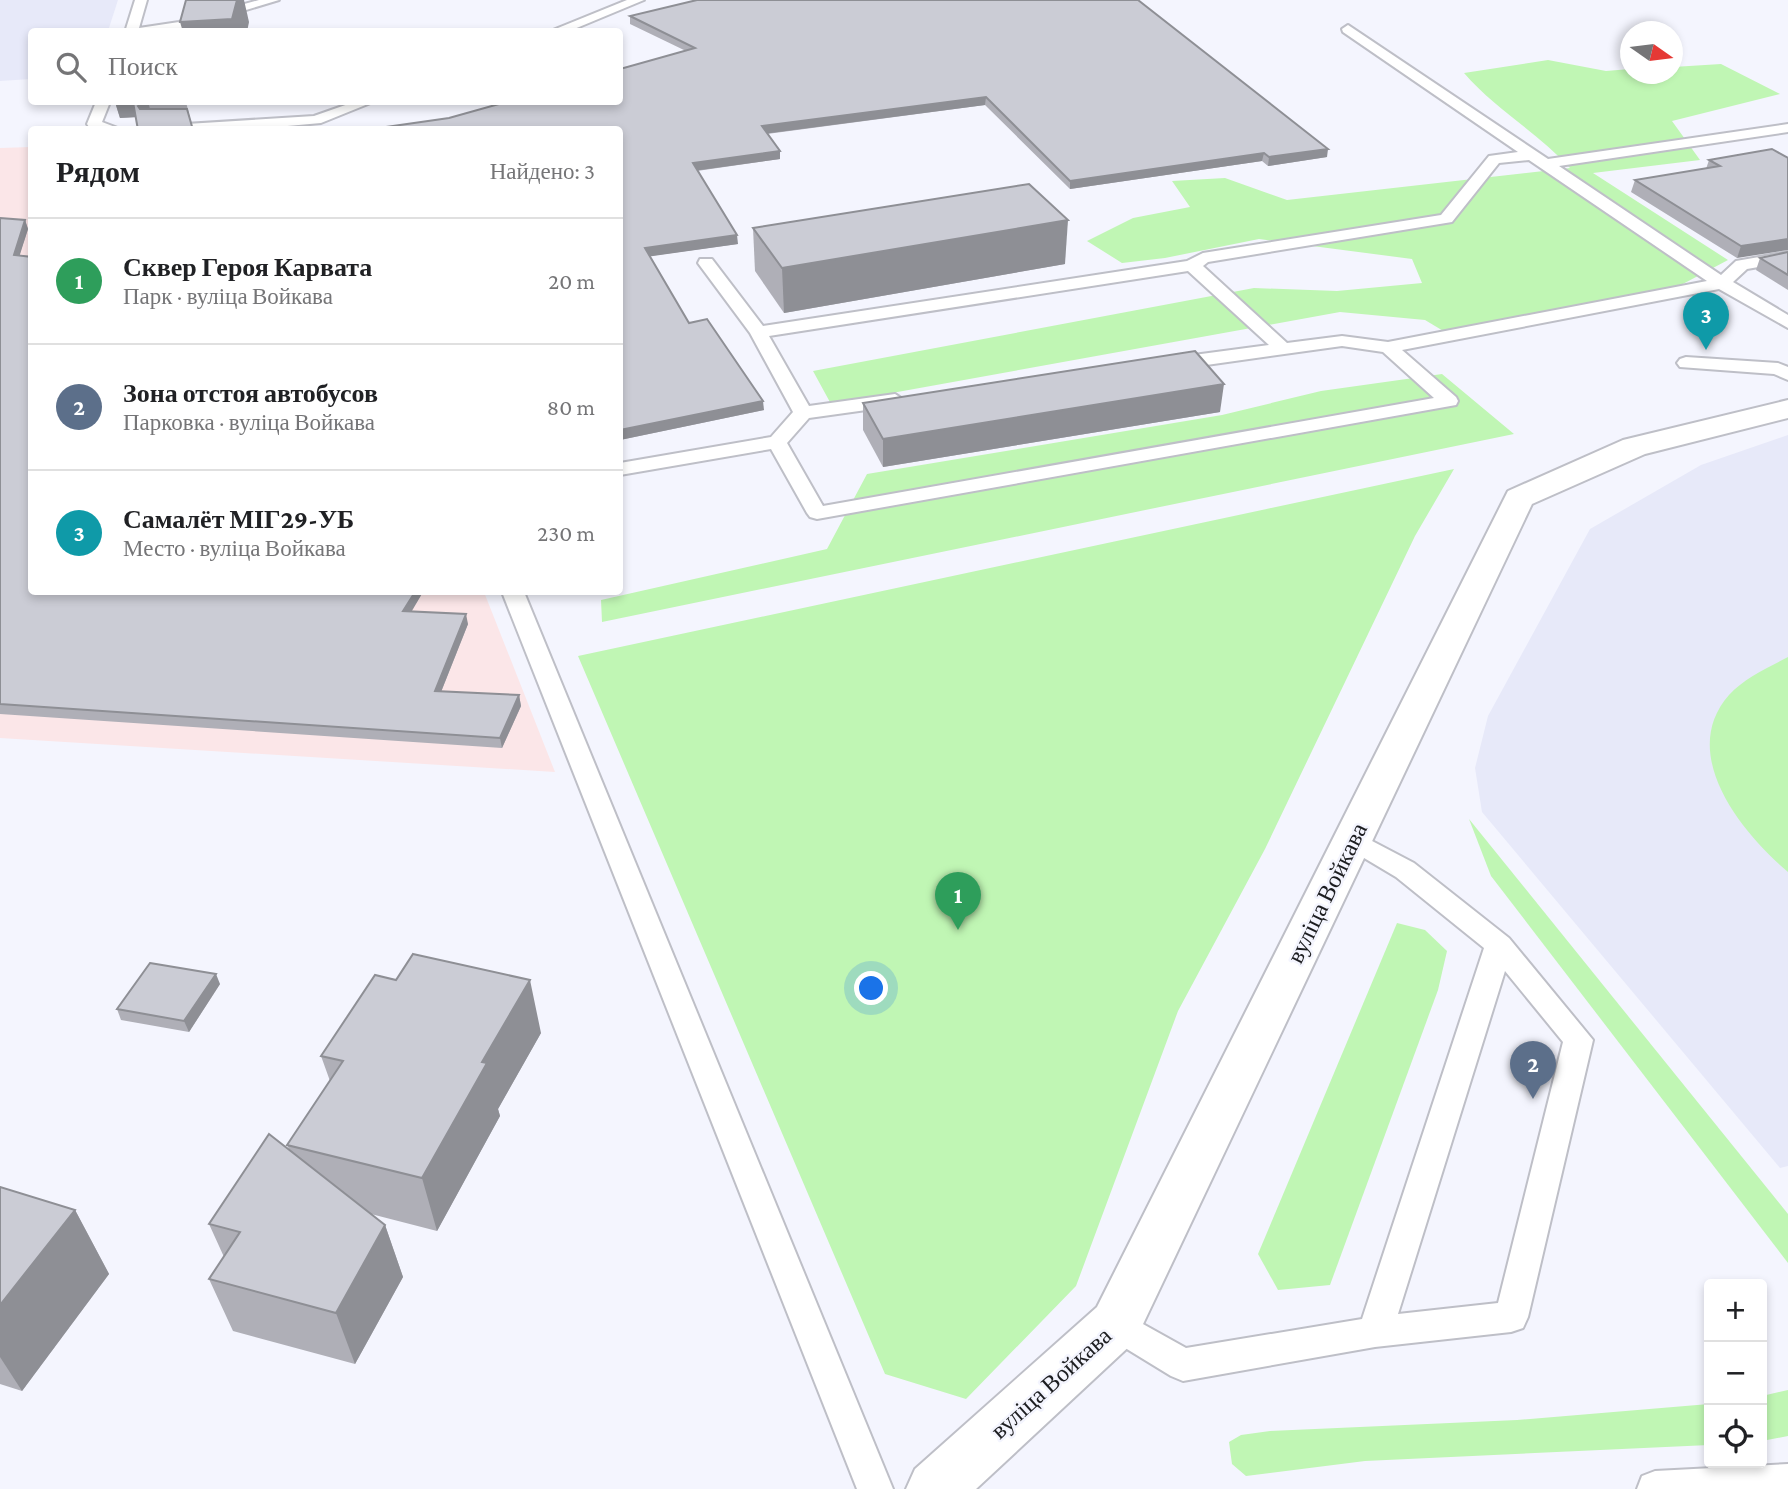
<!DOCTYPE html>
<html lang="ru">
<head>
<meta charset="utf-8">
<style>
	body { margin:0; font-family:"Crimson Pro",serif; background:#f6f6f6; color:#202124 }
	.controls { position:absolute; right:21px; bottom:21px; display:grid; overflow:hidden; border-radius:7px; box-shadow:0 4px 10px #0003 }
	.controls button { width:63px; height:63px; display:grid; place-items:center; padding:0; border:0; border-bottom:2px solid #e0e0e0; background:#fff; color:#202124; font:35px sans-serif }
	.compass { position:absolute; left:1620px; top:21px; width:63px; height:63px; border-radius:50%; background:#fff; box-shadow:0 4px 10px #0003; rotate:104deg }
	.you { position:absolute; left:872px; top:989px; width:24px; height:24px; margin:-18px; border:5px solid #fff; border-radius:50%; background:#1a73e8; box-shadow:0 0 0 10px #1a73e833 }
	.badge { display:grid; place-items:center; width:46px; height:46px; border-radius:50%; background:#4b6f29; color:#fff; font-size:23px; font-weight:700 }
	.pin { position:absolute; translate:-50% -58px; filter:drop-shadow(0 2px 4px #0008) }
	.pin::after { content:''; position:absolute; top:37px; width:24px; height:21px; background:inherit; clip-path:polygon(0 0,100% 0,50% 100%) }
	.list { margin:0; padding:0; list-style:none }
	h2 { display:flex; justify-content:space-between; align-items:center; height:91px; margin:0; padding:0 28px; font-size:30px }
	h2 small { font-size:23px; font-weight:400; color:#757577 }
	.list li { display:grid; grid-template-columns:46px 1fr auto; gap:21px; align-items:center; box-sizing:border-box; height:126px; padding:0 28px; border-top:2px solid #e0e0e0 }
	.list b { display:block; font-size:26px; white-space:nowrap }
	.list p { margin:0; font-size:23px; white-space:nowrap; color:#757577 }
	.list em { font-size:23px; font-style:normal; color:#757577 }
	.icon { flex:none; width:38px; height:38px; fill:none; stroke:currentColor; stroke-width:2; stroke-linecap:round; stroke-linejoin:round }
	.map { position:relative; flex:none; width:1788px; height:1489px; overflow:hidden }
	.search { position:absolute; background:#fff; box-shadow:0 4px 10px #0003; left:28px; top:28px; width:595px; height:77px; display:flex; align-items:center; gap:18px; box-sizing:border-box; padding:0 24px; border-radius:7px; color:#757577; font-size:26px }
	.panel { position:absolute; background:#fff; box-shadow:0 4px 10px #0003; left:28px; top:126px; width:595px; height:469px; border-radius:7px }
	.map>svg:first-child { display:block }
	.industrial { fill:#fbe6e8 }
	.built { fill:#e7e9f9 }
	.green { fill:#c0f6b4 }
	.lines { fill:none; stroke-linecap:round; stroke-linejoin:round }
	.lane-casing { stroke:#bebfc7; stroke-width:4 }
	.secondary-casing { stroke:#bebfc7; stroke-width:4 }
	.lane { fill:#fff; fill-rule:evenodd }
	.secondary { fill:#fff; fill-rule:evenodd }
	.wall { fill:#afafb7 }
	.shaded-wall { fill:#8e8f95 }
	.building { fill:#cbccd5; stroke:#8e8f95; stroke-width:2 }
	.labels { text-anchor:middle; stroke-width:5; stroke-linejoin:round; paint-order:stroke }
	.street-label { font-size:24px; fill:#1c1d20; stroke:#f4f5fe }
</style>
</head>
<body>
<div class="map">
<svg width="1788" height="1489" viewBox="0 0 1788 1489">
	<rect width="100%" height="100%" fill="#f4f5fe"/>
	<!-- industrial -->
	<polygon class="industrial" points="31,147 32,592 484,592 555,772 0,738 0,148"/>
	<!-- built -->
	<g class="built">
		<polygon points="0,0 118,0 108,31 32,32 31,79 0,81"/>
		<polygon points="1788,435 1788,1166 1780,1168 1482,812 1475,768 1488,716 1590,529 1701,465"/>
	</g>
	<!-- green -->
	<g class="green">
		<path d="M1548 60 1606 71 1630 69V74H1672L1673 67 1721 64 1780 94 1672 121 1700 160 1593 173 1728 260 1664 294 1450 335 1425 320 1340 312 831 404 813 371 1254 288 1337 291 1422 283 1412 259 1259 239 1165 258 1122 263 1087 241 1133 218 1190 207 1172 181 1225 178 1287 200 1570 168C1538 133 1495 109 1464 73Z"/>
		<polygon points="1442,374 1514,434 602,622 601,600 827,549 867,474 1222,415 1321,391"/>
		<polygon points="1454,469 1415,536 1265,849 1178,1011 1076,1286 966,1399 885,1374 578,656"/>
		<path d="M1788 657V872C1742 833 1677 754 1729 695 1744 678 1769 667 1788 657Z"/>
		<polygon points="1469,819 1788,1214 1788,1263 1491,876"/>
		<polygon points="1397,923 1425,930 1447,951 1438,990 1330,1285 1278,1290 1258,1254"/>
		<polygon points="1788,1390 1788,1436 1762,1441 1762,1396"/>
		<polygon points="1709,1404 1709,1445 1365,1461 1246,1476 1232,1464 1229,1442 1241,1435 1270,1431 1517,1420"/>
	</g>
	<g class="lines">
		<defs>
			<g id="lane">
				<polygon points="135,0 147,0 139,28 179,22 259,0 279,0 180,30 125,32"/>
				<polygon points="627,0 644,0 567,32 548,32"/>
				<path d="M1348 25 1548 159 1788 124V132L1559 166 1721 275 1736 261 1788 252V262L1747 269 1733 282 1788 315V328L1719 289 1402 350 1456 397 1458 401 1456 405 817 519 810 517 807 513 771 449 620 475V463L771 437 793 412 750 333 698 263 700 259H712L763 326 1187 261 1203 253 1441 215 1489 156 1518 152 1343 32 1342 29ZM1529 160 1707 281 1388 342 1342 336 1287 343 1203 266 1208 262 1452 222 1499 163ZM1188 271 1269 345 1171 358 1165 360 1162 364 1165 368 1171 370 1342 346 1383 352 1434 398 823 506 787 443 809 418 895 406 904 400 895 394 809 406 769 336Z"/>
				<polygon points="96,102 110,102 102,122 123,130 89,127 87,124"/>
				<polygon points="354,102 373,102 321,123 276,127 278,130 147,130 154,126 314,116"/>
				<polygon points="1686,357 1778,363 1788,367 1788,380 1774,374 1680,367 1677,363 1680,359"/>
				<polygon points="502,592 524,592 893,1489 857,1489"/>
				<path d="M1353 831 1414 863 1509 938 1593 1040 1528 1317 1523 1328 1511 1332 1375 1347 1183 1381 1171 1376 1104 1335 1099 1324 1104 1313 1116 1309 1186 1348 1362 1319 1484 948 1396 877 1344 846 1340 840 1344 834ZM1505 971 1563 1042 1498 1303 1398 1314Z"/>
				<polygon points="1788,1464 1788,1489 1637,1489 1642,1476 1655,1471"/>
			</g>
			<polygon id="secondary" points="1788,400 1788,418 1645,454 1532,504 1135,1341 976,1489 906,1489 915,1469 1097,1307 1508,491 1623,440"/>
		</defs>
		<!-- lane casing -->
		<use href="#lane" class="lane-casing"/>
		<!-- secondary casing -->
		<use href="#secondary" class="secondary-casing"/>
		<!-- lane -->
		<use href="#lane" class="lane"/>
		<!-- secondary -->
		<use href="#secondary" class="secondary"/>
	</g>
	<!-- wall -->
	<g class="wall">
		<polygon points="630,16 1327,157 1268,166 1262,161 1070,189 985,105 767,134 780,159 697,171 738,244 650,256 689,323 764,410 620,440 620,130 449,118 686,51 630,24"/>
		<polygon points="115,102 186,102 193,130 136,117 120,118"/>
		<polygon points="1788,158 1737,258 1631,192 1635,180 1706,169 1709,160"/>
		<polygon points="0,218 25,220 28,229 19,256 423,592 411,611 468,624 441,692 519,695 521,706 502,748 0,714"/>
		<polygon points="753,228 1065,264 784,313 755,271"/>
		<polygon points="1788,252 1788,290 1756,270 1760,258"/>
		<polygon points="863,403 1220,412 883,467 863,430"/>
		<polygon points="220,984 189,1032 121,1020 117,1009"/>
		<polygon points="541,1033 498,1109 500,1116 437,1231 371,1214 385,1225 403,1277 355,1364 233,1331 209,1279 224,1257 209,1224 289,1149 287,1145 330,1081 321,1056"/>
		<polygon points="0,1187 75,1210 109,1274 22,1391 0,1384"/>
	</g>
	<!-- shaded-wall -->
	<g class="shaded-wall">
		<polygon points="237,0 244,0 249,22 247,32 183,32 180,22"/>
		<polygon points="986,97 985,105 763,134 762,126"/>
		<polygon points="115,102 133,102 138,117 120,118"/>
		<polygon points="145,102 148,102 154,123 138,106"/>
		<polygon points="1328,149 1327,157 1268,166 1269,157"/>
		<polygon points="780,151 780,159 693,171 693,163"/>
		<polygon points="1264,153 1262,161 1070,189 1070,181"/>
		<polygon points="25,220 28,229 17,264 14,255"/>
		<polygon points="1068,220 1065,264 784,313 782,268"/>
		<polygon points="737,235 738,244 646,257 645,248"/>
		<polygon points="1788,239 1788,250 1737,258 1741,246"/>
		<polygon points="1224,384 1220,412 883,467 883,439"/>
		<polygon points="763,401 764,410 620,440 620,430"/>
		<polygon points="415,592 423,592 406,621 403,611"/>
		<polygon points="466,614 468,624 437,702 435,691"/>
		<polygon points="519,695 521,706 502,748 500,738"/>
		<polygon points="216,974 220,984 189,1032 184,1021"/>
		<polygon points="530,980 541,1033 498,1109 500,1116 437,1231 422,1178 482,1062"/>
		<polygon points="75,1210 109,1274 22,1391 0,1357 0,1305"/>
		<polygon points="385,1225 403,1277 355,1364 336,1313"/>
	</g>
	<!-- building -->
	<g class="building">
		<polygon points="186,0 237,0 232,19 180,22"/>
		<polygon points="697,0 1138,0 1328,149 1269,157 1264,153 1070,181 986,97 762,126 780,151 693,163 737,235 645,248 689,323 707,319 763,401 620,430 620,130 365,130 449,118 506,102 620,102 620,69 695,48 630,16"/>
		<polygon points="133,102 145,102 138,106 140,109 187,109 193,130 138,130"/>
		<polygon points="1772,149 1788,158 1788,239 1741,246 1635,180 1720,166 1709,160"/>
		<polygon points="1029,184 1068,220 782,268 753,228"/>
		<polygon points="0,218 25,220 14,255 32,257 32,592 415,592 403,611 466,614 435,691 519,695 500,738 0,704"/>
		<polygon points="1788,252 1788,275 1760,258"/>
		<polygon points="1195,351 1224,384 883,439 863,403"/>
		<polygon points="413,954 530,980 482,1062 487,1063 422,1178 287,1145 343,1061 321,1056 375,975 396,980"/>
		<polygon points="150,963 216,974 184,1021 117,1009"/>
		<polygon points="269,1134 385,1225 336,1313 209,1279 240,1232 209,1224"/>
		<polygon points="0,1187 75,1210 0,1305"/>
	</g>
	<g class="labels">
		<!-- street labels -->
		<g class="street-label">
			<text transform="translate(1327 893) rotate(-64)" y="8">вуліца Войкава</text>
			<text transform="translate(1051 1383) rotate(-42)" y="8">вуліца Войкава</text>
		</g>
	</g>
</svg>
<div class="controls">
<button>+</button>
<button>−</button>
<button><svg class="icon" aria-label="locate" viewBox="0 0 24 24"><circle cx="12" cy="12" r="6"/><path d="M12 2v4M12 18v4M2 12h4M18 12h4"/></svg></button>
</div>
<svg class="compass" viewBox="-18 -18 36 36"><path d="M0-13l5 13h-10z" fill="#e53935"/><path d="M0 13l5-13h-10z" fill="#757577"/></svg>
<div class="you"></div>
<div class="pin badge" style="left:958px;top:930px;background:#2e9e5b">1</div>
<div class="pin badge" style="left:1533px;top:1099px;background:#5c6f8a">2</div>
<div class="pin badge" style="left:1706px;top:350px;background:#0f9aa8">3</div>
<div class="search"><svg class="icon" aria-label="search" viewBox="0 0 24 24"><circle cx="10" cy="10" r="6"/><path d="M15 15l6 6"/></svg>Поиск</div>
<section class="panel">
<h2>Рядом<small>Найдено: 3</small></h2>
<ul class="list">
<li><span class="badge" style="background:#2e9e5b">1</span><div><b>Сквер Героя Карвата</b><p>Парк · вуліца Войкава</p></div><em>20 m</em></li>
<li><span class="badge" style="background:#5c6f8a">2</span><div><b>Зона отстоя автобусов</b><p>Парковка · вуліца Войкава</p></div><em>80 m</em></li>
<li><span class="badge" style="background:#0f9aa8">3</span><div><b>Самалёт МІГ29-УБ</b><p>Место · вуліца Войкава</p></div><em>230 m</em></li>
</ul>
</section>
</div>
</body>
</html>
